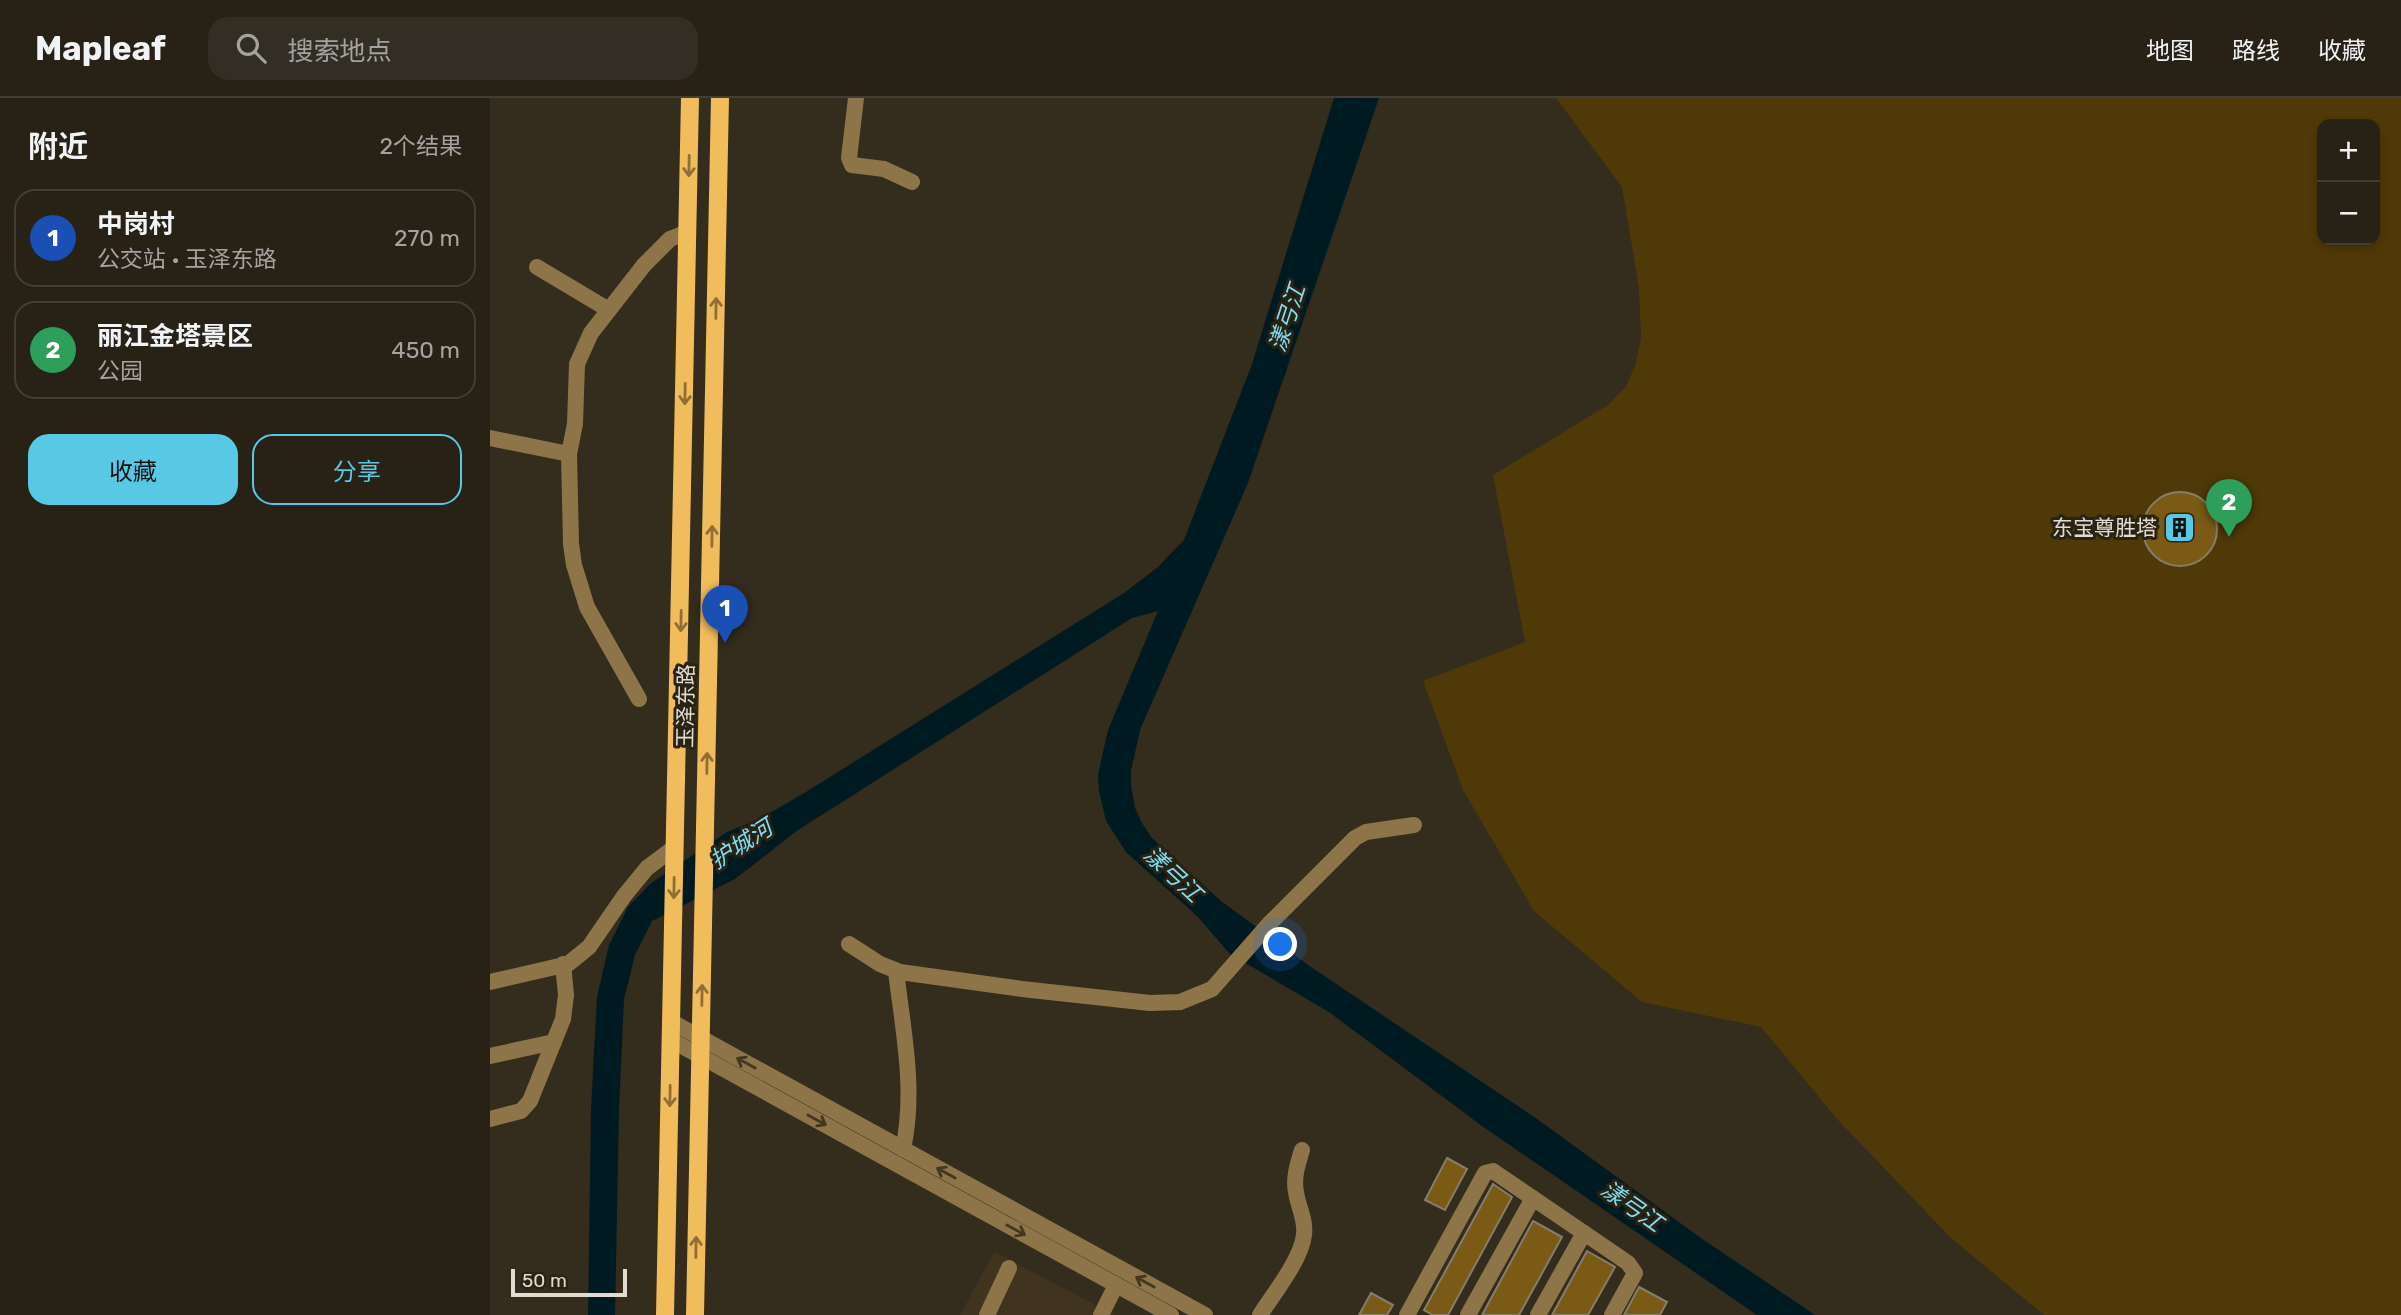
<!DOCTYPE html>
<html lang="zh">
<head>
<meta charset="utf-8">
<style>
	body { margin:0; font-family:Rubik,"Noto Sans SC",sans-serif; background:#332e23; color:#f1f3f6 }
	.controls { position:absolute; right:21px; top:21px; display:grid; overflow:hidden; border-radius:14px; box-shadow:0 4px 10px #0003 }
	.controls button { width:63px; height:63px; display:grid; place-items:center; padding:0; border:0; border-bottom:2px solid #433e35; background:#272116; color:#f1f3f6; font:35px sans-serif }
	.scale { position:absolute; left:21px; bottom:18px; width:116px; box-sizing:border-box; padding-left:7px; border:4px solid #e1dcd2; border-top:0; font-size:19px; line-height:24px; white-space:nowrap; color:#e1dcd2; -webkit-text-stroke:5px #2a2213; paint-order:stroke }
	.you { position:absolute; left:791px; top:847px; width:24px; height:24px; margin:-18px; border:5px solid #fff; border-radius:50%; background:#1a73e8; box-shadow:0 0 0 10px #1a73e833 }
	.badge { display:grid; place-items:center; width:46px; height:46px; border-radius:50%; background:#59c8e5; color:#fff; font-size:23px; font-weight:700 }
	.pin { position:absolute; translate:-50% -58px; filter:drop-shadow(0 2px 4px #0008) }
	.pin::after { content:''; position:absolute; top:37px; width:24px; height:21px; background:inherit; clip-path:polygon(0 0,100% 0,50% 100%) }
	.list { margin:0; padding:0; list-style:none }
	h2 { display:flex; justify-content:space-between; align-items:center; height:91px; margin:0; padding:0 28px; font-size:30px }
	h2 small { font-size:23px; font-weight:400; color:#a4a3a1 }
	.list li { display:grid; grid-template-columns:46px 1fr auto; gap:21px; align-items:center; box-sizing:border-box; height:98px; margin:0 14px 14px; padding:0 14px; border:2px solid #433e35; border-radius:21px }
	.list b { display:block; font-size:26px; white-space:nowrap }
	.list p { margin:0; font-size:23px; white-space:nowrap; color:#a4a3a1 }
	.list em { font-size:23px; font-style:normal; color:#a4a3a1 }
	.actions { display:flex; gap:14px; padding:21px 28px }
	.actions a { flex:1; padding:16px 0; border:2px solid #59c8e5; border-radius:21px; text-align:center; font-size:24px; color:#59c8e5 }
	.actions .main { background:#59c8e5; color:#111 }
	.icon { flex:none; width:38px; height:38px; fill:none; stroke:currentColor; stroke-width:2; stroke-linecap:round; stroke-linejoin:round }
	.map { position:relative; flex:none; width:1911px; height:1217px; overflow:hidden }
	header { display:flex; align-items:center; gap:42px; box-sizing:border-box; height:98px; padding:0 35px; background:#272116; border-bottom:2px solid #433e35 }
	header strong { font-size:33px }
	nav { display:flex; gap:38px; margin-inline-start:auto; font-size:24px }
	.search { width:490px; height:63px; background:#332e23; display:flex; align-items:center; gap:18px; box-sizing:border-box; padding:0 24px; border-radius:21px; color:#a4a3a1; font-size:26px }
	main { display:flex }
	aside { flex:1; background:#272116 }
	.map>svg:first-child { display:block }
	.built { fill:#40341f }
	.green { fill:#503908; fill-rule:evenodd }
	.water { fill:#001a21 }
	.building { fill:#7b5a15; stroke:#877d6c; stroke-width:2 }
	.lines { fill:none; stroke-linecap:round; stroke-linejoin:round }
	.minor { stroke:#8e7549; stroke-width:16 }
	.major { stroke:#f1bc5b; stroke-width:18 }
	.oneway { stroke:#8e6f37 }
	.oneway2 { stroke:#433720 }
	.labels { text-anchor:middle; stroke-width:6; stroke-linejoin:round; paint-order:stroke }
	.poi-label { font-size:21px; fill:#e1dcd2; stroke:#2a2213; text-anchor:end }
	.street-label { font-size:21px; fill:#e1dcd2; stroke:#2a2213 }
	.water-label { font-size:23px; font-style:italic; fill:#7fdff9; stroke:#2a2213 }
</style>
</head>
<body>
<header>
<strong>Mapleaf</strong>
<div class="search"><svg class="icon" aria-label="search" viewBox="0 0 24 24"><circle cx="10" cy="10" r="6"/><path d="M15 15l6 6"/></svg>搜索地点</div>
<nav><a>地图</a><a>路线</a><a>收藏</a></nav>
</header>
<main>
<aside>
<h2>附近<small>2个结果</small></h2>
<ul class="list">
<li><span class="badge" style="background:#1a4fb4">1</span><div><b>中岗村</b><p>公交站 · 玉泽东路</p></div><em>270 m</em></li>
<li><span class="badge" style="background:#2e9e5b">2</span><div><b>丽江金塔景区</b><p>公园</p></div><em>450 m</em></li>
</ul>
<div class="actions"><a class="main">收藏</a><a>分享</a></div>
</aside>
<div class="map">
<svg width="1911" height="1217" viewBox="0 0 1911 1217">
	<rect width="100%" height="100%" fill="#342c1d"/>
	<!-- built -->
	<polygon class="built" points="504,1154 625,1217 470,1217"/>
	<!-- green -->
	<path class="green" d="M1066 0H1911V1217H1554L1461 1140 1347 1021 1271 929 1152 904 1044 813 973 692 933 583 1035 544 1003 377 1118 307 1136 288 1145 268 1151 241 1149 190 1132 89ZM1885 26V142H1832V26Z"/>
	<!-- water -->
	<polygon class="water" points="844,0 889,0 758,385 650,632 641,673 641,687 645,710 652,725 662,740 731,803 818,867 1050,1023 1208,1138 1325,1217 1267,1217 992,1028 839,914 740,856 707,818 636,754 616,723 609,693 608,677 618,632 668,513 642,520 308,732 245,781 162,823 145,857 134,901 129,1011 125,1217 98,1217 101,1011 107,899 119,847 138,809 160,786 237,734 271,720 316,694 634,495 668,469 694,442 762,266"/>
	<!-- building -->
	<g class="building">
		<circle cx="1690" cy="431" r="37"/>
		<polygon points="957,1060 977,1071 955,1112 935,1102"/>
		<polygon points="1003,1086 1022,1099 958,1217 943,1217 934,1212"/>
		<polygon points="1043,1123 1072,1139 1029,1217 992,1217"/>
		<polygon points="1097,1153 1125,1169 1098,1217 1062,1217"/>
		<polygon points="1149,1189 1177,1204 1170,1217 1134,1217"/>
		<polygon points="881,1195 903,1207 897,1217 869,1217"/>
	</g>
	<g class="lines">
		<!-- minor -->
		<g class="minor">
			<polyline points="366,0 359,60 362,67 394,71 422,84"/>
			<polyline points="47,169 119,212"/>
			<polyline points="0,340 79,356"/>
			<polyline points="149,601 97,509 84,467 81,446 79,356 85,326 87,266 101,235 154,167 180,141 198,134"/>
			<polyline points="359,846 390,866 410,874 532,891 660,905 690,904 722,891 779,826 865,740 876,734 924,727"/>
			<path d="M406 873C413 933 426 992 413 1051"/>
			<polyline points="0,884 78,866 99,849 134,798 157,770 185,749"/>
			<polyline points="182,924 715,1217"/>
			<polyline points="181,942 681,1217"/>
			<polyline points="0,958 64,944"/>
			<polyline points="0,1021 31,1013 40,1003 73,921 76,897 73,866"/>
			<polyline points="497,1217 519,1170"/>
			<polyline points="611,1217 626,1187"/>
			<path d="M770 1217C784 1195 811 1162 814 1137 816 1121 808 1109 806 1094 803 1080 808 1065 812 1052"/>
			<polyline points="917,1217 995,1075 1003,1073 1138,1165 1145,1175 1122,1217"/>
			<polyline points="978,1217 1043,1100"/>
			<polyline points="1048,1217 1094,1135"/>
		</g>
		<!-- major -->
		<g class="major">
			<polyline points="175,1217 200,0"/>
			<polyline points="205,1217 230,0"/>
		</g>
	</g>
	<!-- one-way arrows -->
	<defs><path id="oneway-shaft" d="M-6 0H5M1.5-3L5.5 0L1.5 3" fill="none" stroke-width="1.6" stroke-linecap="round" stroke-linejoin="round" transform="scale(1.75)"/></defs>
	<g class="oneway">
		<use href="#oneway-shaft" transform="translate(199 68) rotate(91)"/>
		<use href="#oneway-shaft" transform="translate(226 210) rotate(-89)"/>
		<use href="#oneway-shaft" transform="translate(195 296) rotate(91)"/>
		<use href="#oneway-shaft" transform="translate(222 438) rotate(-89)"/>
		<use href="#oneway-shaft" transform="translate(191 523) rotate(91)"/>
		<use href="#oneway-shaft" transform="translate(217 665) rotate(-89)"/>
		<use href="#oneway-shaft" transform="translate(184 790) rotate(91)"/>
		<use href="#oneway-shaft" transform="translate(212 897) rotate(-89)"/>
		<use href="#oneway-shaft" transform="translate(180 998) rotate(91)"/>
		<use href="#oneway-shaft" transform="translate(206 1149) rotate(-89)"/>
	</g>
	<g class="oneway2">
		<use href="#oneway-shaft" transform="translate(256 965) rotate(-151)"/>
		<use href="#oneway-shaft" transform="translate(327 1022) rotate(29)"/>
		<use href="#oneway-shaft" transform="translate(456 1075) rotate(-151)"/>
		<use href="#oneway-shaft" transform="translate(526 1132) rotate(29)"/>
		<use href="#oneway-shaft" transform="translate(655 1184) rotate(-151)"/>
	</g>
	<!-- icons -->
	<defs>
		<symbol id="building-square" viewBox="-11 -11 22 22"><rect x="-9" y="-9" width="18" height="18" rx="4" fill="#59c8e5" stroke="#2a2213"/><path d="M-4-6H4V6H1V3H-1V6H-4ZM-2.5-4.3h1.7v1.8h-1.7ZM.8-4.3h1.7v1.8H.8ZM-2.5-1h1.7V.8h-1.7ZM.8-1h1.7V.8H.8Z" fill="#111"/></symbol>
	</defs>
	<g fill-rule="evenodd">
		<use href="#building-square" x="1672" y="412" width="35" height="35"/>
	</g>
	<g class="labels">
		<!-- poi labels -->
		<g class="poi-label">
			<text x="1667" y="437">东宝尊胜塔</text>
		</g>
		<!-- street labels -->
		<g class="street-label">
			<text transform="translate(196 608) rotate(-89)" y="7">玉泽东路</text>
		</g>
		<!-- water labels -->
		<g class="water-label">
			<text transform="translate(797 220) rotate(-72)" y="8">漾弓江</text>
			<text transform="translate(251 746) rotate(-33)" y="8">护城河</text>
			<text transform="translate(683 776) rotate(43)" y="8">漾弓江</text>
			<text transform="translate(1142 1108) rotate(35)" y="8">漾弓江</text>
		</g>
	</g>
</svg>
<div class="controls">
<button>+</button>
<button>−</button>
</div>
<div class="scale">50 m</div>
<div class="you"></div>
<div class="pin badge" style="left:235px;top:545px;background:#1a4fb4">1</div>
<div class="pin badge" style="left:1739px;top:439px;background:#2e9e5b">2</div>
</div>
</main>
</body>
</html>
